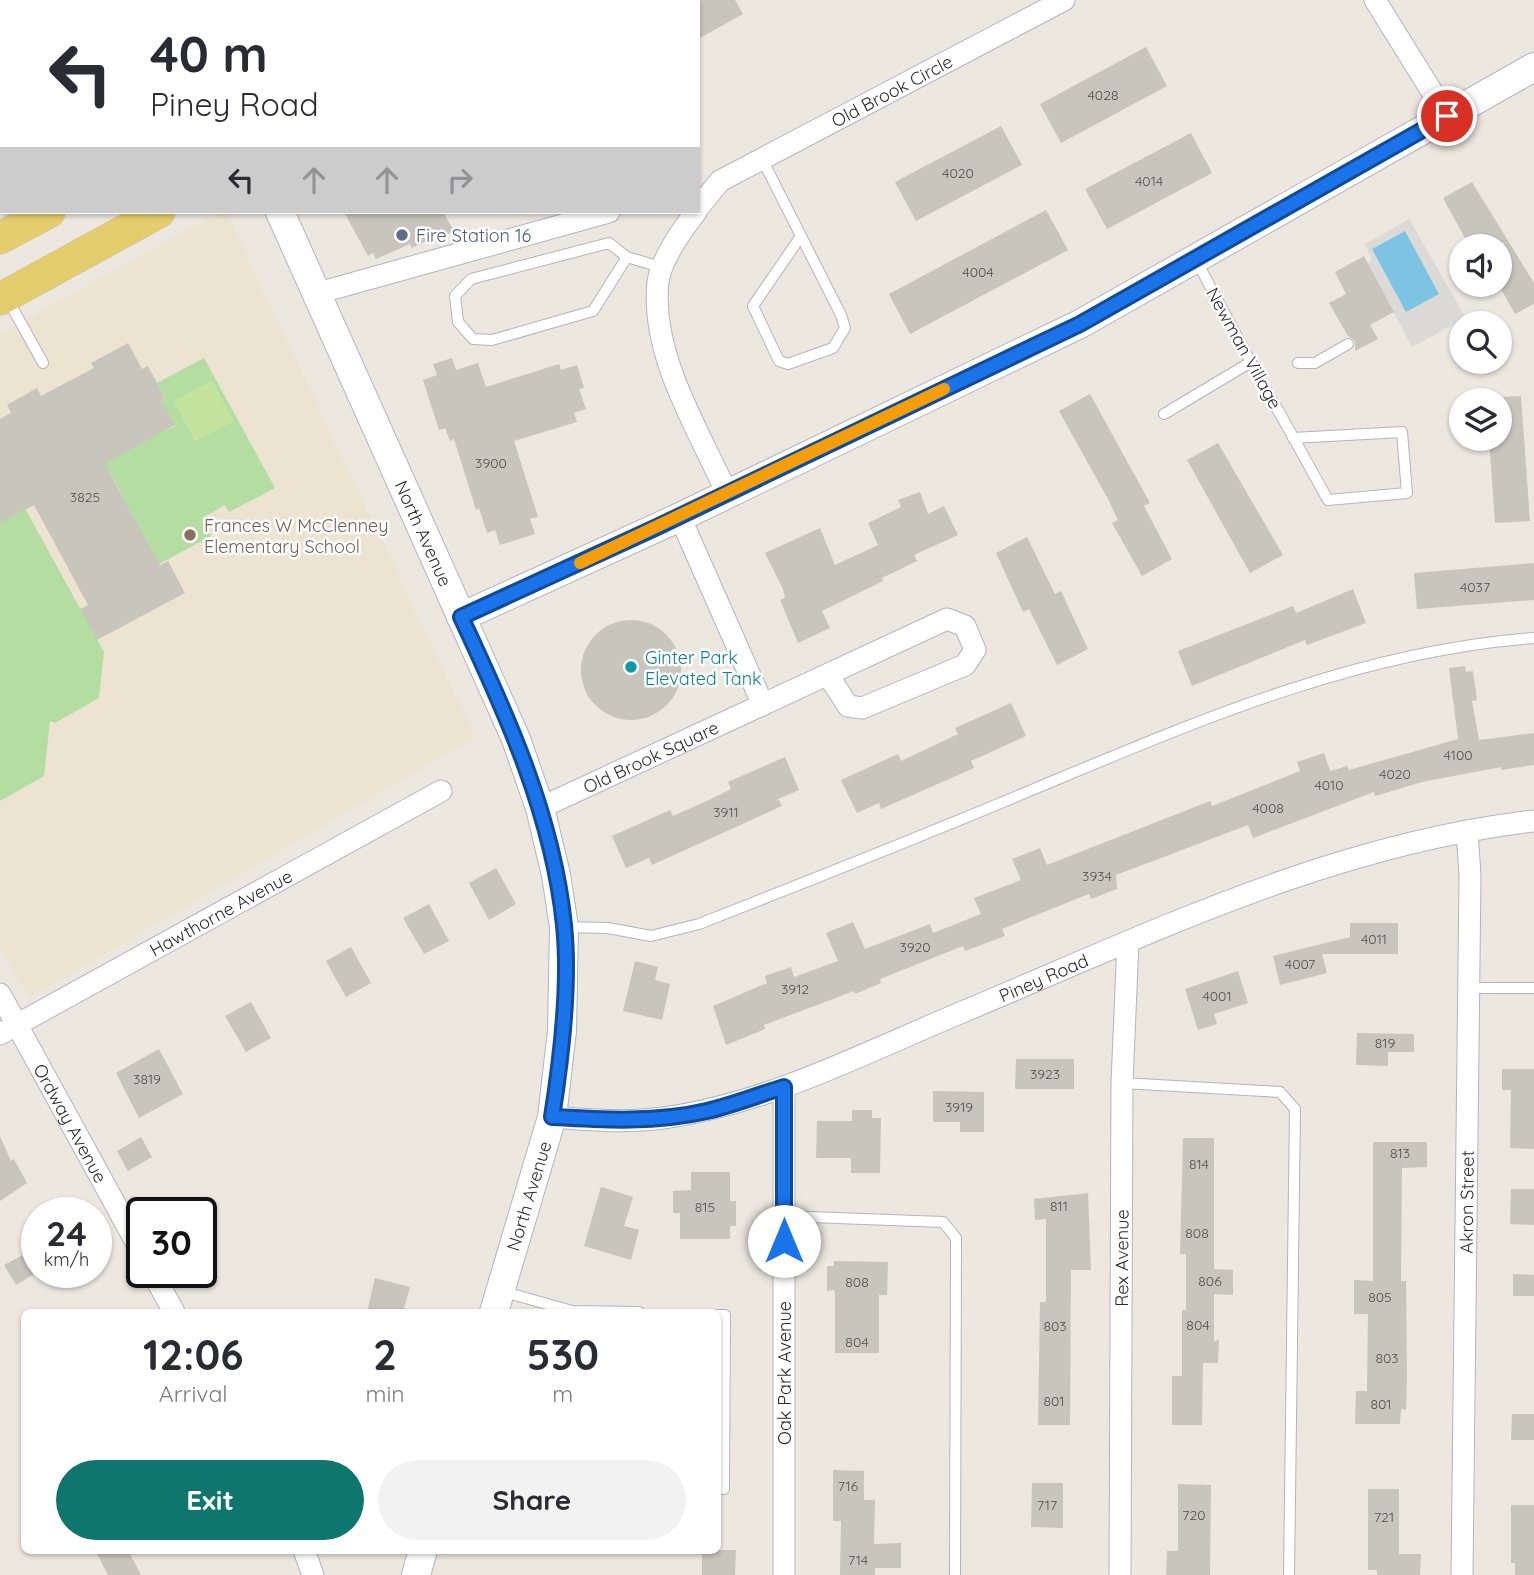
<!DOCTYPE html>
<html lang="en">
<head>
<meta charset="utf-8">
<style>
  :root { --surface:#fff; --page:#f2f2f3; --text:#2b2b33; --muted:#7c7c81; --accent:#0f766e }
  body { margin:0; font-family:Quicksand,sans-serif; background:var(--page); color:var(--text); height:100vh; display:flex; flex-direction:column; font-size:26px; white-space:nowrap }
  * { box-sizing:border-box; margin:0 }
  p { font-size:23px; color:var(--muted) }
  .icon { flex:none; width:38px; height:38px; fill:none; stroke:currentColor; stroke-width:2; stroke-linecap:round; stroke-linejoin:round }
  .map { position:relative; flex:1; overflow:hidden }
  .drawer { position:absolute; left:21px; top:1309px; width:700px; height:245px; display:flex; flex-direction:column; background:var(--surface); border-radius:10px; box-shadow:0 2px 5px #0004 }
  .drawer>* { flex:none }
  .guide { position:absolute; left:0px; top:0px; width:700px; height:214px; box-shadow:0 2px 5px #0004; background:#fff; color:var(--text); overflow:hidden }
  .controls { position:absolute; left:1449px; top:234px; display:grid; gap:14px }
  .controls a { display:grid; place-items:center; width:63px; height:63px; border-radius:50%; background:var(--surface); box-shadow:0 2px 5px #0004; font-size:35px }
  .speed { position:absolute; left:21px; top:1197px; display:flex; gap:14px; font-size:35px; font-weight:700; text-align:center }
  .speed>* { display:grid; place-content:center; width:91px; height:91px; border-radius:50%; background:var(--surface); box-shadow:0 2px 5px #0004; line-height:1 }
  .speed small { font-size:18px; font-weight:400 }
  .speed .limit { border:4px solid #111; border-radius:10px; background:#fff; color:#111 }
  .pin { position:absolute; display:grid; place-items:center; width:60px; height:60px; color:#fff; margin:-30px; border:4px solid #fff; border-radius:50%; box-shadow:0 2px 7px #0007 }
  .me { position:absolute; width:77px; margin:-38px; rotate:0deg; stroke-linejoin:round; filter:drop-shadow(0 0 5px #0008) }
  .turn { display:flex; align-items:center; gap:24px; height:147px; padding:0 35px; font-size:32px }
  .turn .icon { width:91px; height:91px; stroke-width:2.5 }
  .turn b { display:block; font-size:49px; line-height:60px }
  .lanes { display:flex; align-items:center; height:66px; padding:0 35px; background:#0003; justify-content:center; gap:35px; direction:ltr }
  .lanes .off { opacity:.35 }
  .eta { display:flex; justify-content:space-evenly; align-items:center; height:119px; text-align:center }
  .eta b { font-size:42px; font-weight:700; line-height:49px }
  .action { display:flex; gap:14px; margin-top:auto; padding:14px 35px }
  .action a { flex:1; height:80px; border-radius:42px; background:var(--accent); color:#fff; font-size:28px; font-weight:700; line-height:80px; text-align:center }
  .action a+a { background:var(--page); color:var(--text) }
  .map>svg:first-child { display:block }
  .education { fill:#ece4d0 }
  .green { fill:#b3dda1 }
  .pitch { fill:#c3e39e }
  .plaza { fill:#dcdad6 }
  .water { fill:#7dc4e4 }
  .building { fill:#c8c5bd }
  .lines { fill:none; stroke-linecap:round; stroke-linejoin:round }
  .lane-casing { stroke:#b3b5be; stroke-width:12 }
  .street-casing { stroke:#b3b5be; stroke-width:23 }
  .secondary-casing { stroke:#b3b5be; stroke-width:30 }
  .primary-casing { stroke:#c8c8c8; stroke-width:33 }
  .lane { stroke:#fff; stroke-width:10 }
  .street { stroke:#fff; stroke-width:21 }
  .secondary { stroke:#fff; stroke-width:28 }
  .primary { stroke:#e4cd6c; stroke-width:32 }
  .route-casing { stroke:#114b97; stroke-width:18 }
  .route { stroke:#1a73e8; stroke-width:12 }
  .slow { stroke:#f59e0b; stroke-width:12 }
  .service-dot { fill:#5c6f8a; stroke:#fff; stroke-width:2.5 }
  .education-dot { fill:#8d6e63; stroke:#fff; stroke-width:2.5 }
  .culture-dot { fill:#0f9aa8; stroke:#fff; stroke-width:2.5 }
  .labels { text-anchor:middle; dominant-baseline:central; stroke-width:5; stroke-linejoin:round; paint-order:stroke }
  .number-label { font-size:14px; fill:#535250 }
  .street-label { font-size:18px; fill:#2c2c2c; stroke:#fff }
  .service-label { font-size:18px; fill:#4e5e75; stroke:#fff; text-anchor:start }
  .education-label { font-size:18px; fill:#785e54; stroke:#fff; text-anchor:start }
  .culture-label { font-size:18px; fill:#0d838f; stroke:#fff; text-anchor:start }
</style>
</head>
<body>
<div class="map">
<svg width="1534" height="1575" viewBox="0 0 1534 1575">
  <rect width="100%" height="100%" fill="#ece7df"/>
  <polygon class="education" points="220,212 226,212 475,737 29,998 0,946 0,334"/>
  <g class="green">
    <polygon points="204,358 275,488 229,512 225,505 202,518 211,536 159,564 111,474 89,467 175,426 161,400 165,397 157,383"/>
    <polygon points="22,503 104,652 99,698 55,723 50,721 44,776 0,801 0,523"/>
  </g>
  <polygon class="pitch" points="212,380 234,421 195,442 174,401"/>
  <polygon class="plaza" points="1409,219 1466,318 1412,347 1368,263 1372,260 1365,244"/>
  <polygon class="water" points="1405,231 1439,294 1406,312 1372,249"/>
  <g class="building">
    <polygon points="698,0 735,0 743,14 698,39"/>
    <polygon points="1146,47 1167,86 1061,143 1040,104"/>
    <polygon points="1001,126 1022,165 916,221 895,182"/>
    <polygon points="1191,133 1212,173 1107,229 1085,189"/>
    <polygon points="1472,182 1534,283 1534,304 1515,314 1500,287 1500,247 1470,247 1443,198"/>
    <polygon points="1046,210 1068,250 910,334 889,294"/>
    <polygon points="344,212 443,212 454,231 432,243 430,239 412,248 410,244 376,259 373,253 368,256"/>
    <polygon points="1364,256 1394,312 1370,325 1378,339 1355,351 1355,341 1348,336 1329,303 1346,294 1335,272"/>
    <polygon points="128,343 142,369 148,366 165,398 161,400 175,425 105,464 160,565 168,561 185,593 97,640 80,609 88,605 34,505 0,523 0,419 11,413 7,405 37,388 41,396 94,368 91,363"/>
    <polygon points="452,358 456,370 478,363 486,387 559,364 561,370 577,365 584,388 579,389 586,409 574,413 577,422 514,441 538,517 530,519 535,534 500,545 495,530 487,533 479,508 476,510 454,439 450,441 445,428 439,430 423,380 437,375 433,364"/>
    <polygon points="1090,394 1150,503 1144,506 1172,559 1142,576 1112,523 1118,520 1108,499 1059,411"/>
    <polygon points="1521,396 1530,521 1495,523 1489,439 1500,439 1500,397"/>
    <polygon points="1218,443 1283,555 1250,573 1187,460"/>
    <polygon points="920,492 928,514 944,506 958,535 914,555 917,561 882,578 883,581 822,611 830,628 798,643 780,600 785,598 783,589 765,553 820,528 835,565 878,545 868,523 901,507 898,500"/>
    <polygon points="1027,537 1055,594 1061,591 1088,649 1057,665 1029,609 1023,612 996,553"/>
    <polygon points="1534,563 1534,600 1417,609 1414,573"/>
    <polygon points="1353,589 1366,623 1307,645 1305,640 1192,686 1178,651 1293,606 1296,613"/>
    <circle cx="631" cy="670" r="50"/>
    <polygon points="1465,666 1466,672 1473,671 1477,700 1472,701 1479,740 1534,733 1534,765 1501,770 1501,767 1422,782 1375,796 1374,792 1253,838 1248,825 1116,875 1117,889 1091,899 1089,894 1002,929 1005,936 965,951 963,946 880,979 881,983 855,994 854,991 764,1025 765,1029 726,1045 713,1006 767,983 765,976 791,967 794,977 838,961 826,933 853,922 865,949 930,924 933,933 981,914 974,898 1021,880 1012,859 1040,848 1047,865 1210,801 1212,806 1300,771 1297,762 1324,753 1330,771 1347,766 1349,770 1458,739 1449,668"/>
    <polygon points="1011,703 1026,736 971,761 974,768 881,809 879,803 857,813 841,780 898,754 901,761 958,734 955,728"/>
    <polygon points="785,757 799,790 778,799 782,806 652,865 649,858 626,868 612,836 670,810 673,816 709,800 731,789 728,782"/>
    <polygon points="496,868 516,904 489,920 469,883"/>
    <polygon points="429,904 449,941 424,954 403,918"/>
    <polygon points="1350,923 1398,923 1398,954 1322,954 1327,973 1280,985 1273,956 1350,937"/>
    <polygon points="351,947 371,983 346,997 326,961"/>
    <polygon points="635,961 658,967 655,980 670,984 662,1020 623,1011"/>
    <polygon points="1238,971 1248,1003 1214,1014 1217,1024 1198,1030 1185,989"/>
    <polygon points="251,1002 271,1038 246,1052 225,1016"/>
    <polygon points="1357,1033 1414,1034 1414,1052 1388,1052 1388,1066 1356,1065"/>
    <polygon points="159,1049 183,1094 139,1118 116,1073"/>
    <polygon points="1016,1059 1074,1059 1074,1089 1015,1089"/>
    <polygon points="1502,1069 1534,1069 1534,1149 1510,1148 1511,1090 1502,1090"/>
    <polygon points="933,1091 984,1092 984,1132 960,1132 960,1122 933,1122"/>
    <polygon points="852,1110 872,1110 872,1118 881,1118 880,1173 851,1173 851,1158 816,1158 817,1121 852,1121"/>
    <polygon points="0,1136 11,1161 14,1159 27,1183 0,1201"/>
    <polygon points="141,1137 152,1157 128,1171 117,1151"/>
    <polygon points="1183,1138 1214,1138 1214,1269 1233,1270 1233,1295 1214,1294 1214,1341 1219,1340 1218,1363 1203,1363 1202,1425 1172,1425 1172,1376 1182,1376 1182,1310 1186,1310 1186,1254 1180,1254"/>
    <polygon points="1373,1142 1427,1142 1427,1167 1402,1168 1401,1281 1406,1281 1407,1378 1406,1410 1401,1409 1400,1424 1355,1424 1356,1391 1367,1391 1368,1314 1354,1314 1354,1280 1373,1281"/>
    <polygon points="691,1172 730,1172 730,1201 736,1201 736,1226 730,1226 730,1239 680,1239 680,1213 673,1213 673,1191 691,1190"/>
    <polygon points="601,1187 633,1197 624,1226 639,1230 631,1260 584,1246"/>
    <polygon points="1511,1189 1534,1189 1534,1225 1510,1224"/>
    <polygon points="1088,1193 1091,1270 1071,1270 1070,1425 1038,1425 1040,1302 1046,1302 1046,1219 1035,1220 1034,1199"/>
    <polygon points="23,1255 34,1274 16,1285 4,1265"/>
    <polygon points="834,1261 888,1262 887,1295 879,1295 879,1353 835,1353 835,1295 834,1290 827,1291 827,1266 834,1266"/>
    <polygon points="1513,1274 1534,1275 1534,1296 1513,1296"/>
    <polygon points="375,1278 410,1287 403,1312 367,1312"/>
    <polygon points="1512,1414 1534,1414 1534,1440 1511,1440"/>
    <polygon points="833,1470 864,1471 864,1500 875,1500 874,1544 901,1543 901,1568 875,1568 875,1575 840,1575 841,1521 833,1521"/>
    <polygon points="1032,1483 1063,1483 1063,1528 1031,1527"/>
    <polygon points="1178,1484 1211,1485 1210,1575 1166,1575 1167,1551 1178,1551"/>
    <polygon points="1368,1489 1399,1489 1399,1554 1421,1554 1420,1575 1377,1575 1377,1570 1368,1570"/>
    <polygon points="1511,1505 1534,1505 1534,1575 1515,1575 1515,1563 1511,1563"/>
    <polygon points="95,1550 128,1550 141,1575 108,1575"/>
    <polygon points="702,1550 736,1550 735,1575 702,1575"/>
  </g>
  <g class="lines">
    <defs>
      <g id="lane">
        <polyline points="762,159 841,315 845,328 833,348 788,364 779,361 753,306 801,236"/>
        <polyline points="627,257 593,311 492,340 473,339 458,322 455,296 471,279 609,243 627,257 664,268"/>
        <path d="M 1196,260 L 1262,383 C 1285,421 1306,461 1328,500 L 1407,493 L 1402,432 L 1293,438"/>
        <polyline points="7,298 43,363"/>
        <polyline points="1298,363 1315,363 1348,344"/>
        <polyline points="1164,414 1251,362"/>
        <path d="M 565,927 L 608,928 L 651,936 L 699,924 C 811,880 923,836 1034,789 C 1195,722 1357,651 1534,638"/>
        <polyline points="1467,988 1534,988"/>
        <polyline points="1122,1083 1280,1092 1295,1109 1289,1575"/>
        <polyline points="784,1216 943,1222 956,1238 955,1575"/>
        <polyline points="501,1291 572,1311 639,1312"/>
        <polyline points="718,1315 725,1315 724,1489 718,1489"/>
      </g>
      <g id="street">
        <polyline points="174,0 175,2"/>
        <polyline points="1375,0 1447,116"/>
        <path id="s1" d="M 698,208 L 720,181 L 1064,0"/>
        <path d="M 696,212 C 682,230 661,259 658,282 C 650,355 699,430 727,494"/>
        <polyline points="318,293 609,212"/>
        <polyline points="680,517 763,705"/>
        <path id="s2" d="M 540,808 L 947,619 L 965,626 L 975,650 L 965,665 L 862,708 L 848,706 L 828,675"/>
        <path id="s3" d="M 0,994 L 142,1253"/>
        <path id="s4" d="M 0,1034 L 441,791"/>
        <path id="s5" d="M 552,1117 C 589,1120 626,1123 663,1118 C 767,1104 864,1053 960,1013 C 1147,935 1331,844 1534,821"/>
        <polyline points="152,1272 174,1312"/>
        <polyline points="304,1550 313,1575"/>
        <polyline points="784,1575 784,1087"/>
        <path id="s6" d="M 1120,1575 L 1122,1083 L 1128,942"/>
        <path id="s7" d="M 1462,1575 L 1470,875 L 1467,831"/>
      </g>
      <g id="secondary">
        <path id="s8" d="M 280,212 L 516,739 L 540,808 L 556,875 L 564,927 L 562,1031 L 552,1117 L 494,1312"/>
        <polyline points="461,617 680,517 1080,324 1534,67"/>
        <polyline points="416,1575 423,1550"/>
      </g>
      <g id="primary">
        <polyline points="434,2 437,0"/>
        <polyline points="539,2 543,0"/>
        <polyline points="0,238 49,212"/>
        <polyline points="0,299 159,212"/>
      </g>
    </defs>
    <use href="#lane" class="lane-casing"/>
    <use href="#street" class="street-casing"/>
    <use href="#secondary" class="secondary-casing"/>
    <use href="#primary" class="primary-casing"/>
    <use href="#lane" class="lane"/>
    <use href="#street" class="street"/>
    <use href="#secondary" class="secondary"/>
    <use href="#primary" class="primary"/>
  </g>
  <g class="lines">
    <defs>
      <path id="route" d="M 784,1241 L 784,1087 C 758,1095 733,1105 707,1111 C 655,1123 605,1120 552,1117 C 561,1060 570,982 564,925 C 553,816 507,715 461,617 L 657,527 L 1080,324 L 1447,116"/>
    </defs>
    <use href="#route" class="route-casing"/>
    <use href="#route" class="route"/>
    <polyline class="slow" points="580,563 944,389"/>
  </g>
  <circle class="service-dot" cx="402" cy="235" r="7"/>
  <circle class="education-dot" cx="190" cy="535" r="7"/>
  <circle class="culture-dot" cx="631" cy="667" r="7"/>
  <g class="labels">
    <g class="number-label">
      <text x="1103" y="95">4028</text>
      <text x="958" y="173">4020</text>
      <text x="1149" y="181">4014</text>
      <text x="978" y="272">4004</text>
      <text x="491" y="463">3900</text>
      <text x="85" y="497">3825</text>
      <text x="1475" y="587">4037</text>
      <text x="1458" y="755">4100</text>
      <text x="1395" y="774">4020</text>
      <text x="1329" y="785">4010</text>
      <text x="1268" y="808">4008</text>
      <text x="726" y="812">3911</text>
      <text x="1097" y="876">3934</text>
      <text x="1374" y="939">4011</text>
      <text x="915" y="947">3920</text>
      <text x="1300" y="964">4007</text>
      <text x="795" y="989">3912</text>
      <text x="1217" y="996">4001</text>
      <text x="1385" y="1043">819</text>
      <text x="1045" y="1074">3923</text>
      <text x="147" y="1079">3819</text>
      <text x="959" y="1107">3919</text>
      <text x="1400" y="1153">813</text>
      <text x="1199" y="1164">814</text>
      <text x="1059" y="1206">811</text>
      <text x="705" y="1207">815</text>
      <text x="1197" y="1233">808</text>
      <text x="1210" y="1281">806</text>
      <text x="857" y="1282">808</text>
      <text x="1380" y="1297">805</text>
      <text x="1198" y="1325">804</text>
      <text x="1055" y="1326">803</text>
      <text x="857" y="1342">804</text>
      <text x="1387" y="1358">803</text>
      <text x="1054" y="1401">801</text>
      <text x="1381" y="1404">801</text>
      <text x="848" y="1486">716</text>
      <text x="1047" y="1505">717</text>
      <text x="1194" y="1515">720</text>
      <text x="1384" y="1517">721</text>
      <text x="858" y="1560">714</text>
    </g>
    <g class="street-label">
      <text stroke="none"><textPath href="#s1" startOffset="229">Old Brook Circle</textPath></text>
      <text transform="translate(1244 348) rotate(61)">Newman Village</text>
      <text stroke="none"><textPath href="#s8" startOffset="352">North Avenue</textPath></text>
      <text stroke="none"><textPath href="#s2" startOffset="122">Old Brook Square</textPath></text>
      <text stroke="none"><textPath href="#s4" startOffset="252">Hawthorne Avenue</textPath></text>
      <text stroke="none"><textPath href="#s5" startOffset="518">Piney Road</textPath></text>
      <text stroke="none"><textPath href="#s3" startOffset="147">Ordway Avenue</textPath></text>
      <text transform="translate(529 1196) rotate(-73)">North Avenue</text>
      <text stroke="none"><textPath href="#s7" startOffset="373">Akron Street</textPath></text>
      <text stroke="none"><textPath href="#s6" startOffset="317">Rex Avenue</textPath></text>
      <text transform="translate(784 1373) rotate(-90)">Oak Park Avenue</text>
    </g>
    <g class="service-label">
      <text x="416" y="235">Fire Station 16</text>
    </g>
    <g class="education-label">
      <text x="204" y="525">Frances W McClenney<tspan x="204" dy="21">Elementary School</tspan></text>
    </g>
    <g class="culture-label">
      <text x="645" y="657">Ginter Park<tspan x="645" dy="21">Elevated Tank</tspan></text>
    </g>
  </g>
</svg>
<div class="controls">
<a><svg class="icon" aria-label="sound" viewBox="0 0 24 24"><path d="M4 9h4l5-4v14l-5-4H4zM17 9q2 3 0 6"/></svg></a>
<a><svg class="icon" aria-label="search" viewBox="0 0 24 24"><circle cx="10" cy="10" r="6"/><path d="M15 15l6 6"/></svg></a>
<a><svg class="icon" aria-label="layers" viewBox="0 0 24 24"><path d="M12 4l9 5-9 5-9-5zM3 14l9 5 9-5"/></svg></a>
</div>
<div class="speed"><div>24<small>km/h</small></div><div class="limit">30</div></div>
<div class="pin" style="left:1447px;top:116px;background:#d93025"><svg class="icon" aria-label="arrive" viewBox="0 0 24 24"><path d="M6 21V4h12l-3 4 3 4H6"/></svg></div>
<svg class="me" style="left:784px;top:1241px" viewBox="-20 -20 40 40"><circle r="19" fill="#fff"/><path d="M0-13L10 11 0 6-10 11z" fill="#1a73e8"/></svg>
<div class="guide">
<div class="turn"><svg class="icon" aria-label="left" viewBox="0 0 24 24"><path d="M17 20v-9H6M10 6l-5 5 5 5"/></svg><div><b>40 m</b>Piney Road</div></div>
<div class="lanes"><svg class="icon" aria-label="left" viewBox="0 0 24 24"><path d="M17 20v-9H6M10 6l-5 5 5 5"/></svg><svg class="icon off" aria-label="ahead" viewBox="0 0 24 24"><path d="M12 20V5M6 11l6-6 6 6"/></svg><svg class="icon off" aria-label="ahead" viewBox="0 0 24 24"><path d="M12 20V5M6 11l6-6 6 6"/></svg><svg class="icon off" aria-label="right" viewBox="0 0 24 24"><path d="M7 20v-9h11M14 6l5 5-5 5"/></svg></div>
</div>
<section class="drawer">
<div class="eta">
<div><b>12:06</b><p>Arrival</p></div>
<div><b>2</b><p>min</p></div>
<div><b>530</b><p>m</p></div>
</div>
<div class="action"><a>Exit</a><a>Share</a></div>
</section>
</div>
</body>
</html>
